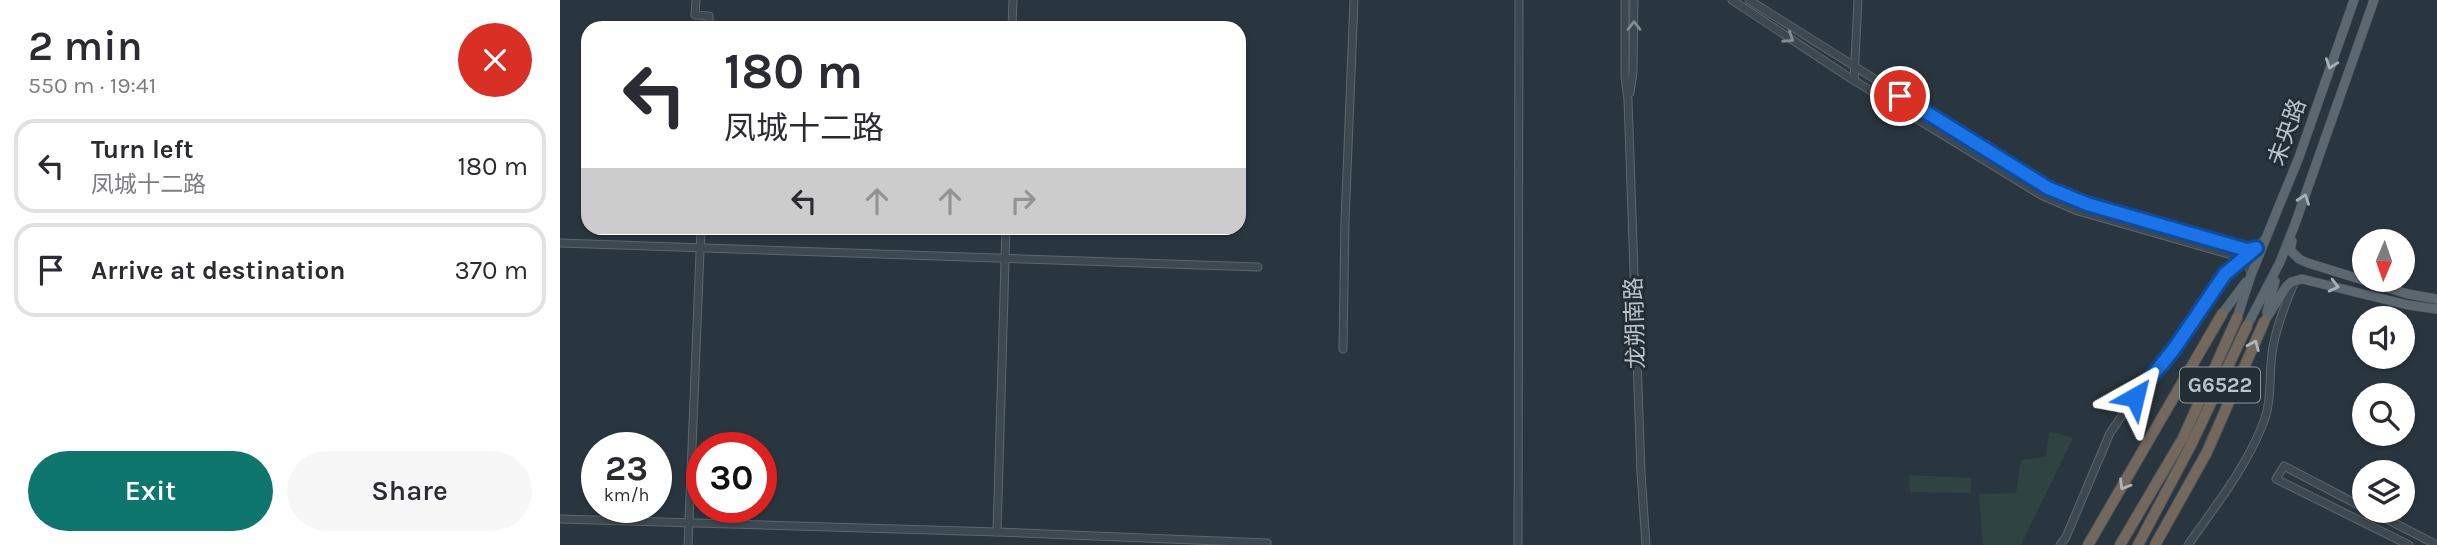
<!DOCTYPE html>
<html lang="en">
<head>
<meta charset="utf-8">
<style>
  :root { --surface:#fff; --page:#f7f7f7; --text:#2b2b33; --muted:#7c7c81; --line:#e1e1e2; --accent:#0f766e }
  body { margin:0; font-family:Karla,"Noto Sans SC",sans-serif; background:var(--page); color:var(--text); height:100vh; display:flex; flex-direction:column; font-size:26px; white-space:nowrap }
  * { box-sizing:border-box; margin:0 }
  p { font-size:23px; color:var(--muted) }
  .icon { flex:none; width:38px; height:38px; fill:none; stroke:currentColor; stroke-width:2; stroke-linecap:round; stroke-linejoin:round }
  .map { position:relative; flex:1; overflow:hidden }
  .details { display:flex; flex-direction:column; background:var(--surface); width:560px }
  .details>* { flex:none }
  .hud { position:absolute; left:21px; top:21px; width:665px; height:214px; border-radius:21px; box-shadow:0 2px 5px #0004; background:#fff; color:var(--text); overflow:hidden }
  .needle { width:46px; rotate:182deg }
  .tools { position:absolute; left:1792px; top:229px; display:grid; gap:14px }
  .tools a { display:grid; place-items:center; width:63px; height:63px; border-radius:50%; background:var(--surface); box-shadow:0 2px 5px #0004; font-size:35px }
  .speed { position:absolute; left:21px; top:432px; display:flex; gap:14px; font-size:35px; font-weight:700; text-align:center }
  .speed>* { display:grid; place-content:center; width:91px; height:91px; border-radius:50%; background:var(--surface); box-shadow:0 2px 5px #0004; line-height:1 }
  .speed small { font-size:18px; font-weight:400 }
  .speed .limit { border:10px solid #d22; background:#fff; color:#111 }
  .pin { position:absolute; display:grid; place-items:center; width:60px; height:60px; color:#fff; margin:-30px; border:4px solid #fff; border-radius:50%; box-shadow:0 2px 7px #0007 }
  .me { position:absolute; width:77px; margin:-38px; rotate:37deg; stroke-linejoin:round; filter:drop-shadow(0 0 5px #0008) }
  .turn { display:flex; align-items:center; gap:24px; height:147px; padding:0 28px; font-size:32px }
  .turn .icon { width:91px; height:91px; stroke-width:2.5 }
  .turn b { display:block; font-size:49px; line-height:60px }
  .lanes { display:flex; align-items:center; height:66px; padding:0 28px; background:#0003; justify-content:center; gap:35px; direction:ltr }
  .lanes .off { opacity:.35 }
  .round { display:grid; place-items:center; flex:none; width:74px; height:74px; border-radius:37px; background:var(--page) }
  .overview { display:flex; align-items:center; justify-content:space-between; height:119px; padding:0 28px }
  h1 { font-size:42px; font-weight:600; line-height:52px }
  .action { display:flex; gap:14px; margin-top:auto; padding:14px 28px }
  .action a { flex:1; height:80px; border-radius:42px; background:var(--accent); color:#fff; font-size:28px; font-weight:600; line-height:80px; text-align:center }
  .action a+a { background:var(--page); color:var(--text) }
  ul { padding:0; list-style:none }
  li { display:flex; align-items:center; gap:21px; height:94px; margin:0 14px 10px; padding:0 14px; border:4px solid var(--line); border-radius:21px }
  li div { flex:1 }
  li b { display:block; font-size:26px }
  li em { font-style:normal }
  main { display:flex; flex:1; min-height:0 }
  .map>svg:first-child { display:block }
  .green { fill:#2f4442 }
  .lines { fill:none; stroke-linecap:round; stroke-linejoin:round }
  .minor-casing { stroke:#5b666d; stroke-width:9 }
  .major-casing { stroke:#475159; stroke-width:10 }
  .highway-casing { stroke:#48535a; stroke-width:12 }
  .minor { stroke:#3e4850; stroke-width:7 }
  .major { stroke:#5c676f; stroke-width:9 }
  .highway { stroke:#74675c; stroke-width:10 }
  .oneway { stroke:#828c93 }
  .oneway2 { stroke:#a7b1b8 }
  .oneway3 { stroke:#b0b5ba }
  .route-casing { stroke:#114b97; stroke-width:18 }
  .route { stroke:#1a73e8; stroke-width:12 }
  .labels { text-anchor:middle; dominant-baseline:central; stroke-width:6; stroke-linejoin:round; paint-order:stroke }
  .shield { fill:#222d35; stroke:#8c969d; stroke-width:2 }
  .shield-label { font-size:21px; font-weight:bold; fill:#bac3ca }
  .street-label { font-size:23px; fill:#bac3ca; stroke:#222d35 }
</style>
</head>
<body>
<main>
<section class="details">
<div class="overview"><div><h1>2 min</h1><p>550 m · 19:41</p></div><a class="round" style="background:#d93025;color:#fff"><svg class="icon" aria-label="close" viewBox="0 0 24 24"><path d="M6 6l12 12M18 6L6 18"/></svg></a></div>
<ul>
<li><svg class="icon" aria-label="left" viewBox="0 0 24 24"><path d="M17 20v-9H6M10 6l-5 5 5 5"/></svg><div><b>Turn left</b><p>凤城十二路</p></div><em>180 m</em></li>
<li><svg class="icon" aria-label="arrive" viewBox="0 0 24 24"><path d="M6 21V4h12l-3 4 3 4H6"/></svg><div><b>Arrive at destination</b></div><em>370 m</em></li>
</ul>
<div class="action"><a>Exit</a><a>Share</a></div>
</section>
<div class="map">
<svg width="1877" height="545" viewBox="0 0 1877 545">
  <rect width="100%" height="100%" fill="#2a363f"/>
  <g class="green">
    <polygon points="1489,431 1513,438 1461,545 1423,545 1419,494 1456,493 1461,460 1486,457"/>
    <polygon points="1349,475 1411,478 1411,493 1350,492"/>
  </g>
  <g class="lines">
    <defs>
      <g id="minor">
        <polyline points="136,0 135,15 149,16 149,28"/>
        <polyline points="1065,0 1065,77 1068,100 1081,473 1086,545"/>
        <polyline points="1172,0 1290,78 1481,195 1518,211 1682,258 1689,266 1691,275"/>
        <polyline points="1189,0 1488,188 1527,204 1687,250 1696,248 1704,240"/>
        <polyline points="452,28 453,0"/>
        <polyline points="1294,80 1298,0"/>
        <polyline points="1070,93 1073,72 1074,0"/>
        <polyline points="0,243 698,267"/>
        <polyline points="783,349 785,221 794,0"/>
        <polyline points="1804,508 1724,466 1716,479 1849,545"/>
        <polyline points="1811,511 1877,545"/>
        <polyline points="0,519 437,532 707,543 707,545"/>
        <polyline points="437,532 446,228"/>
        <polyline points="128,545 141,228"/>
        <polyline points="958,545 959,0"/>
        <polyline points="1500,545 1506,537 1550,433 1588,378 1614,349 1665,274 1685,256"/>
        <path d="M 1628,545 C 1655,506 1687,467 1704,421 C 1713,397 1708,372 1713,347 C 1717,324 1726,302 1735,281"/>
      </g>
      <g id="major">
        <polyline points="1732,241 1730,250 1739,259 1748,263 1848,294 1877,299"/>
        <polyline points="1707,312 1715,281"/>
        <polyline points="1662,314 1686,282"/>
        <polyline points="1677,318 1691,275 1739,157 1794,0"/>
        <polyline points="1704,322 1726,287 1731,282 1742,279 1848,305 1877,309"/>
        <polyline points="1687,326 1720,262 1735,224 1814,0"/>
      </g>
      <g id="highway">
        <polyline points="1528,545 1662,314"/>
        <polyline points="1560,545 1623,438 1677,318"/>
        <polyline points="1578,545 1632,443 1687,326"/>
        <polyline points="1595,545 1647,452 1704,322"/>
      </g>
    </defs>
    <use href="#minor" class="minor-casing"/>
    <use href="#major" class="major-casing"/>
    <use href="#highway" class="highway-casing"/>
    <use href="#minor" class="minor"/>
    <use href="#major" class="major"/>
    <use href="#highway" class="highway"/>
  </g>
  <defs><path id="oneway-chevron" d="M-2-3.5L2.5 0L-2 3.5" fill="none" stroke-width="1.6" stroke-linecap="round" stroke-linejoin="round" transform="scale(1.75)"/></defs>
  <g class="oneway">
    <use href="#oneway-chevron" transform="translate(1074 26) rotate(-90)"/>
    <use href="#oneway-chevron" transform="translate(1229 38) rotate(33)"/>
  </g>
  <g class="oneway2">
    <use href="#oneway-chevron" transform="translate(1771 64) rotate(109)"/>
    <use href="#oneway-chevron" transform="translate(1744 199) rotate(-70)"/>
    <use href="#oneway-chevron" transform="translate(1774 286) rotate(14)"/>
  </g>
  <g class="oneway3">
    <use href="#oneway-chevron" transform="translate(1694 345) rotate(-67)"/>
    <use href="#oneway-chevron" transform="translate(1564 485) rotate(121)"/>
  </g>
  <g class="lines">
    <defs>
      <polyline id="route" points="1340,96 1488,188 1527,204 1687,250 1696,248 1665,274 1614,349 1575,397"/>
    </defs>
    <use href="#route" class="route-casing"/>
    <use href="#route" class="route"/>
  </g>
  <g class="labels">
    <rect class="shield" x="1620" y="367.5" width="80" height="35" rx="5"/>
    <g class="shield-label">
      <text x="1660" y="385">G6522</text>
    </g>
    <g class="street-label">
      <text transform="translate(1727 132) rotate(-70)">未央路</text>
      <text transform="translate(1075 323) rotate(-92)">龙朔南路</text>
    </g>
  </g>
</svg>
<div class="tools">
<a><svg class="needle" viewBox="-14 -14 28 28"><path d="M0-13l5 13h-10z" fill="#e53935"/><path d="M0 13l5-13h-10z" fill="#7c7c81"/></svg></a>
<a><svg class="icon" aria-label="sound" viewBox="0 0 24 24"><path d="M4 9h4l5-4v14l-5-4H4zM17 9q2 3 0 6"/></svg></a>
<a><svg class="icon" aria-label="search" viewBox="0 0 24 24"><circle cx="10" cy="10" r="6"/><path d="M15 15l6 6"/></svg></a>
<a><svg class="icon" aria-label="layers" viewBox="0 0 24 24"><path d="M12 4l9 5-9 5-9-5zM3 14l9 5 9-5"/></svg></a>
</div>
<div class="speed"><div>23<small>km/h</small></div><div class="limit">30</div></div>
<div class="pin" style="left:1340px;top:96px;background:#d93025"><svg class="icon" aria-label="arrive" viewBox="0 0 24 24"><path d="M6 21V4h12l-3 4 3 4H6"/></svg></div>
<svg class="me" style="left:1575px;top:397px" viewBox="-20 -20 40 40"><path d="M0-17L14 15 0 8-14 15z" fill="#1a73e8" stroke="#fff" stroke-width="4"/></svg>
<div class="hud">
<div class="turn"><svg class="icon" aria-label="left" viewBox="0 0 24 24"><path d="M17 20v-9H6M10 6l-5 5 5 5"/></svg><div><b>180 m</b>凤城十二路</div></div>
<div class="lanes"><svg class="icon" aria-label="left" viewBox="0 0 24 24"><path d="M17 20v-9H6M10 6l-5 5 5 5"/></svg><svg class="icon off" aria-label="ahead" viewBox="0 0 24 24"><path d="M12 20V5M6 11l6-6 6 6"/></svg><svg class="icon off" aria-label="ahead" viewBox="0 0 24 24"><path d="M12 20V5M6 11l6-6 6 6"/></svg><svg class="icon off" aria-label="right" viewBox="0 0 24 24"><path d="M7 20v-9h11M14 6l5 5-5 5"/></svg></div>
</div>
</div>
</main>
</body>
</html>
